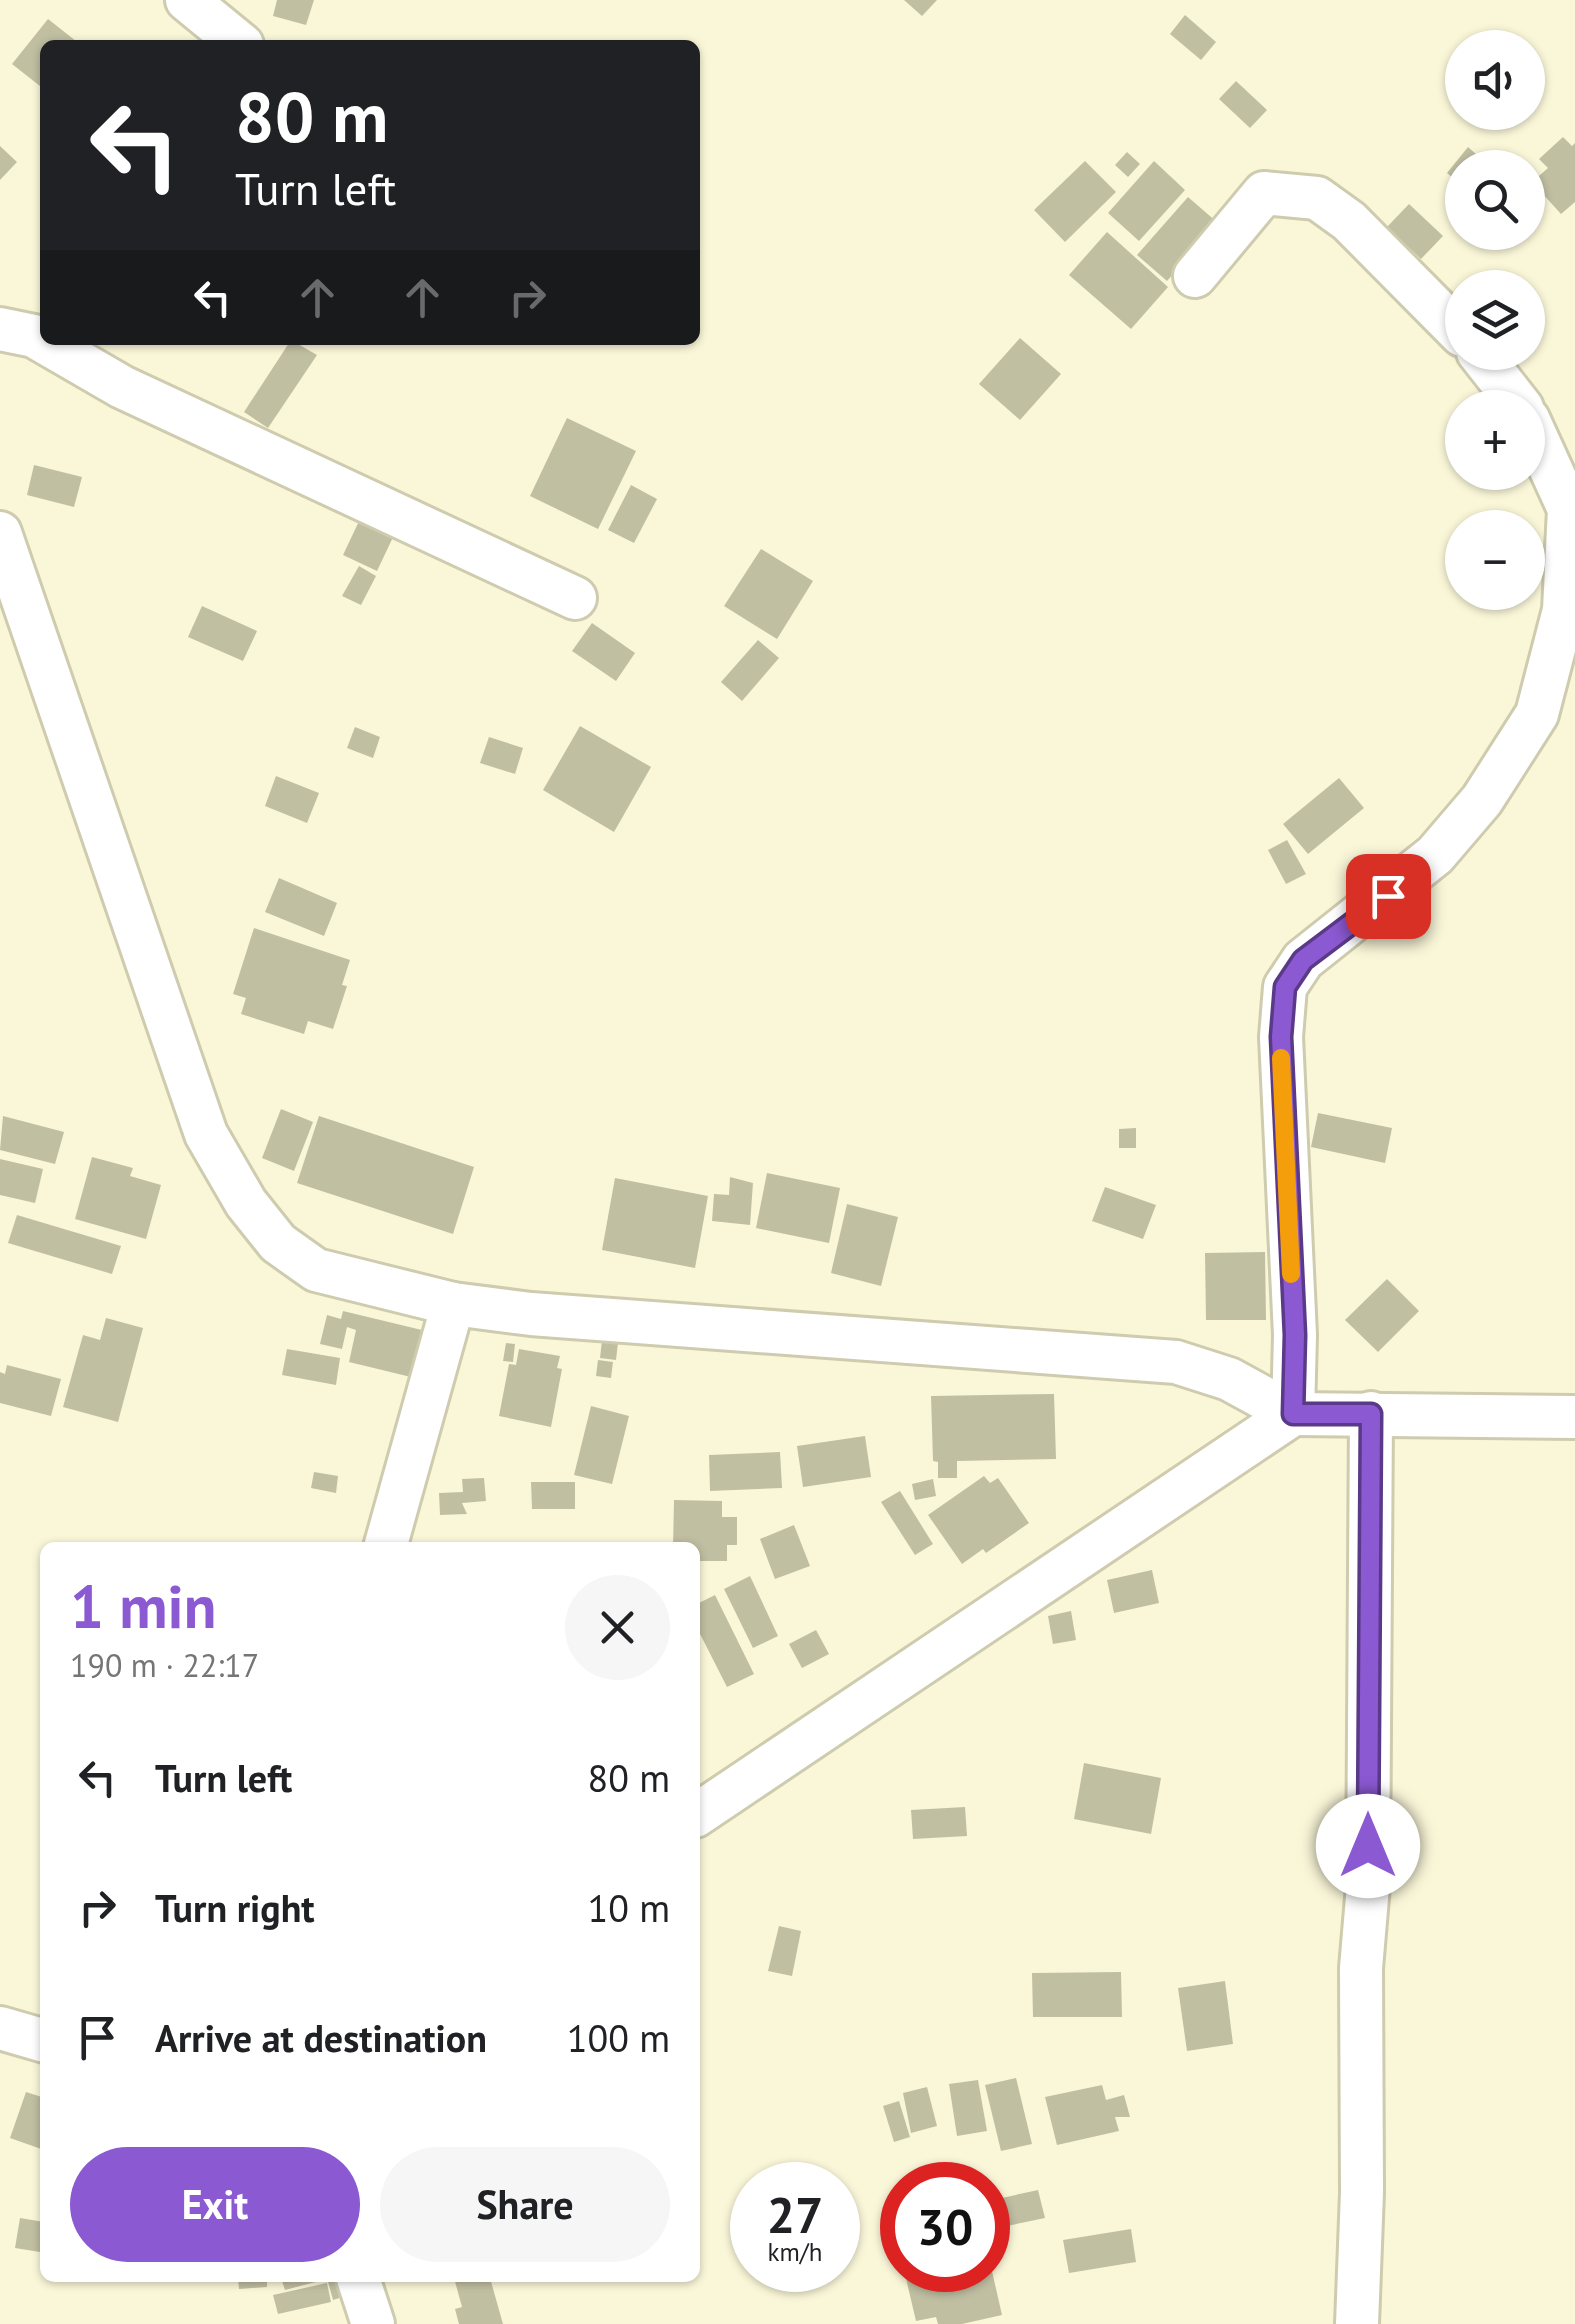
<!DOCTYPE html>
<html lang="en">
<head>
<meta charset="utf-8">
<style>
  :root { --surface:#fff; --page:#f6f6f6; --text:#202124; --muted:#757577; --accent:#8b59d1 }
  body { margin:0; font-family:"PT Sans",sans-serif; background:var(--page); color:var(--text); height:100vh; display:flex; flex-direction:column; font-size:38px; white-space:nowrap }
  * { box-sizing:border-box; margin:0 }
  p { font-size:32px; color:var(--muted) }
  .icon { flex:none; width:55px; height:55px; fill:none; stroke:currentColor; stroke-width:2; stroke-linecap:round; stroke-linejoin:round }
  .map { position:relative; flex:1; overflow:hidden }
  .panel { position:absolute; left:40px; top:1542px; width:660px; height:740px; display:flex; flex-direction:column; background:var(--surface); border-radius:15px; box-shadow:0 2px 8px #0004 }
  .panel>* { flex:none }
  .guide { position:absolute; left:40px; top:40px; width:660px; height:305px; border-radius:15px; box-shadow:0 2px 8px #0004; background:#202124; color:#fff; overflow:hidden }
  .controls { position:absolute; left:1445px; top:30px; display:grid; gap:20px }
  .controls a { display:grid; place-items:center; width:100px; height:100px; border-radius:50%; background:var(--surface); box-shadow:0 2px 8px #0004; font-size:50px }
  .speed { position:absolute; left:730px; top:2162px; display:flex; gap:20px; font-size:50px; font-weight:700; text-align:center }
  .speed>* { display:grid; place-content:center; width:130px; height:130px; border-radius:50%; background:var(--surface); box-shadow:0 2px 8px #0004; line-height:1 }
  .speed small { font-size:25px; font-weight:400 }
  .speed .limit { border:15px solid #d22; background:#fff; color:#111 }
  .pin { position:absolute; display:grid; place-items:center; width:85px; height:85px; color:#fff; margin:-42px; border-radius:20px; box-shadow:0 5px 15px #0006 }
  .me { position:absolute; width:110px; margin:-55px; rotate:0deg; stroke-linejoin:round; filter:drop-shadow(0 0 8px #0008) }
  .turn { display:flex; align-items:center; gap:35px; height:210px; padding:0 30px; font-size:45px }
  .turn .icon { width:130px; height:130px; stroke-width:2.5 }
  .turn b { display:block; font-size:70px; line-height:85px }
  .lanes { display:flex; align-items:center; height:95px; padding:0 30px; background:#0003; justify-content:center; gap:50px; direction:ltr }
  .lanes .off { opacity:.35 }
  .round { display:grid; place-items:center; flex:none; width:105px; height:105px; border-radius:52px; background:var(--page) }
  .overview { display:flex; align-items:center; justify-content:space-between; height:170px; padding:0 30px }
  h1 { font-size:60px; font-weight:700; line-height:75px; color:var(--accent) }
  .button { display:flex; gap:20px; margin-top:auto; padding:20px 30px }
  .button a { flex:1; height:115px; border-radius:60px; background:var(--accent); color:#fff; font-size:40px; font-weight:700; line-height:115px; text-align:center }
  .button a+a { background:var(--page); color:var(--text) }
  ul { padding:0; list-style:none }
  li { display:flex; align-items:center; gap:30px; height:130px; padding:0 30px }
  li div { flex:1 }
  li b { display:block; font-size:38px }
  li em { font-style:normal }
  .map>svg:first-child { display:block }
  .building { fill:#c1bfa2 }
  .lines { fill:none; stroke-linecap:round; stroke-linejoin:round }
  .minor-casing { stroke:#cecbae; stroke-width:48 }
  .minor { stroke:#fff; stroke-width:42 }
  .route-casing { stroke:#5a3a88; stroke-width:25 }
  .route { stroke:#8b59d1; stroke-width:18 }
  .slow { stroke:#f59e0b; stroke-width:18 }
</style>
</head>
<body>
<div class="map">
<svg width="1575" height="2324" viewBox="0 0 1575 2324">
  <rect width="100%" height="100%" fill="#faf7d9"/>
  <g class="building">
    <polygon points="277,0 314,0 306,25 273,16"/>
    <polygon points="904,0 937,0 922,16"/>
    <polygon points="1185,15 1216,42 1201,60 1170,34"/>
    <polygon points="48,19 81,45 45,45 45,90 12,64"/>
    <polygon points="1236,81 1267,110 1250,128 1219,99"/>
    <polygon points="1563,137 1572,146 1575,143 1575,202 1561,214 1532,182 1548,168 1539,159"/>
    <polygon points="0,146 17,162 0,180"/>
    <polygon points="1468,147 1492,168 1462,168 1462,186 1447,173"/>
    <polygon points="1127,152 1140,164 1128,177 1115,165"/>
    <polygon points="1085,161 1116,192 1065,242 1034,210"/>
    <polygon points="1154,161 1185,190 1139,241 1108,213"/>
    <polygon points="1188,197 1218,223 1167,281 1137,255"/>
    <polygon points="1409,204 1443,236 1421,259 1387,227"/>
    <polygon points="1107,232 1168,287 1131,329 1069,275"/>
    <polygon points="1020,338 1061,374 1020,420 979,384"/>
    <polygon points="291,340 317,355 268,428 244,412"/>
    <polygon points="567,418 636,451 598,529 530,496"/>
    <polygon points="34,465 82,477 74,507 27,495"/>
    <polygon points="631,485 657,499 634,543 608,530"/>
    <polygon points="361,517 395,533 377,571 343,555"/>
    <polygon points="761,549 813,581 777,639 724,606"/>
    <polygon points="359,566 376,576 361,605 342,596"/>
    <polygon points="202,606 257,631 243,661 188,637"/>
    <polygon points="592,623 635,653 616,681 572,651"/>
    <polygon points="758,640 779,658 742,701 721,682"/>
    <polygon points="580,726 651,767 614,832 543,790"/>
    <polygon points="355,727 380,737 373,758 347,748"/>
    <polygon points="489,737 523,748 515,774 480,763"/>
    <polygon points="276,776 319,793 307,823 265,806"/>
    <polygon points="1339,778 1364,808 1308,854 1283,824"/>
    <polygon points="1287,840 1306,874 1286,884 1268,850"/>
    <polygon points="279,878 337,903 324,936 265,912"/>
    <polygon points="254,928 350,960 342,985 347,986 333,1029 308,1021 304,1034 241,1014 246,998 233,994"/>
    <polygon points="281,1109 313,1122 294,1171 262,1158"/>
    <polygon points="1318,1113 1392,1128 1385,1163 1311,1147"/>
    <polygon points="3,1116 64,1132 55,1164 0,1150"/>
    <polygon points="319,1116 474,1167 453,1234 297,1183"/>
    <polygon points="1136,1128 1136,1148 1119,1148 1119,1129"/>
    <polygon points="92,1157 133,1168 130,1176 161,1185 146,1239 75,1219"/>
    <polygon points="0,1159 43,1169 35,1203 0,1195"/>
    <polygon points="767,1173 840,1188 829,1243 756,1228"/>
    <polygon points="730,1177 753,1183 750,1225 712,1221 714,1194 729,1195"/>
    <polygon points="615,1178 708,1196 695,1268 602,1250"/>
    <polygon points="1105,1187 1156,1205 1143,1239 1092,1221"/>
    <polygon points="847,1204 898,1217 881,1286 831,1273"/>
    <polygon points="17,1215 121,1246 112,1274 8,1243"/>
    <polygon points="1265,1252 1266,1320 1206,1320 1205,1253"/>
    <polygon points="1387,1279 1419,1311 1378,1352 1345,1320"/>
    <polygon points="343,1311 426,1331 415,1378 349,1362 356,1330 347,1327 342,1349 320,1344 327,1315 341,1319"/>
    <polygon points="106,1318 143,1328 118,1422 63,1407 83,1335 100,1340"/>
    <polygon points="602,1340 618,1343 616,1360 600,1358"/>
    <polygon points="506,1343 515,1344 513,1362 503,1361"/>
    <polygon points="287,1349 340,1358 336,1385 282,1375"/>
    <polygon points="519,1349 560,1356 557,1368 562,1369 551,1427 499,1416 509,1364 516,1365"/>
    <polygon points="598,1360 613,1362 611,1378 596,1376"/>
    <polygon points="7,1365 61,1379 51,1416 0,1403 0,1372 5,1374"/>
    <polygon points="1054,1394 1056,1459 957,1461 957,1478 938,1478 938,1462 933,1461 931,1396"/>
    <polygon points="591,1406 629,1416 612,1484 574,1475"/>
    <polygon points="865,1436 871,1477 803,1487 797,1446"/>
    <polygon points="780,1452 782,1488 710,1491 709,1455"/>
    <polygon points="314,1472 338,1476 336,1493 311,1488"/>
    <polygon points="984,1476 990,1483 998,1478 1029,1523 986,1553 983,1549 962,1564 928,1515"/>
    <polygon points="484,1478 486,1501 462,1503 467,1514 440,1515 439,1493 463,1492 462,1479"/>
    <polygon points="933,1479 936,1496 915,1500 912,1484"/>
    <polygon points="531,1482 575,1482 575,1509 532,1509"/>
    <polygon points="900,1491 933,1544 915,1555 881,1502"/>
    <polygon points="674,1500 722,1501 722,1517 737,1517 737,1545 727,1545 727,1561 695,1561 695,1548 673,1548"/>
    <polygon points="794,1525 810,1566 775,1579 760,1539"/>
    <polygon points="1152,1570 1159,1603 1114,1613 1107,1580"/>
    <polygon points="750,1576 778,1636 753,1648 724,1589"/>
    <polygon points="715,1595 754,1674 727,1687 695,1624 695,1605"/>
    <polygon points="1071,1611 1076,1640 1053,1644 1048,1616"/>
    <polygon points="816,1630 829,1654 802,1668 789,1644"/>
    <polygon points="1084,1763 1161,1778 1151,1834 1074,1819"/>
    <polygon points="965,1807 967,1836 913,1839 911,1810"/>
    <polygon points="779,1926 801,1931 792,1976 768,1971"/>
    <polygon points="1121,1972 1122,2017 1033,2017 1032,1973"/>
    <polygon points="1225,1981 1233,2044 1187,2051 1178,1988"/>
    <polygon points="1016,2078 1032,2144 1001,2151 985,2085"/>
    <polygon points="978,2080 987,2131 957,2136 949,2084"/>
    <polygon points="1102,2085 1106,2100 1124,2095 1130,2117 1115,2117 1119,2131 1057,2145 1045,2097"/>
    <polygon points="927,2087 937,2126 911,2133 903,2093"/>
    <polygon points="26,2092 45,2098 44,2150 10,2138"/>
    <polygon points="899,2101 910,2137 894,2142 883,2106"/>
    <polygon points="1038,2190 1045,2218 988,2230 988,2201"/>
    <polygon points="20,2218 44,2222 40,2252 15,2248"/>
    <polygon points="1131,2229 1136,2262 1069,2273 1063,2240"/>
    <polygon points="989,2258 1002,2315 962,2324 938,2324 936,2317 916,2321 904,2270 988,2270"/>
    <polygon points="238,2278 267,2278 267,2287 239,2289"/>
    <polygon points="281,2278 327,2278 327,2279 285,2290"/>
    <polygon points="336,2278 354,2278 358,2292 333,2300 328,2282"/>
    <polygon points="454,2278 490,2278 503,2324 459,2324 455,2309 462,2307"/>
    <polygon points="327,2283 331,2302 278,2314 273,2295"/>
  </g>
  <g class="lines">
    <defs>
      <g id="minor">
        <polyline points="187,0 242,45"/>
        <polyline points="1195,276 1264,193 1317,198 1349,221 1462,335"/>
        <polyline points="0,329 34,336 122,387 575,598"/>
        <polyline points="1478,352 1522,408"/>
        <polyline points="0,533 206,1134 246,1203 278,1243 316,1270 453,1304 531,1314 1176,1362 1229,1379 1293,1414 1575,1417"/>
        <polyline points="385,1548 453,1304"/>
        <polyline points="695,1816 1293,1414 1295,1335 1281,1037 1285,987 1303,960 1435,855 1482,800 1537,714 1564,610 1569,509 1528,419"/>
        <polyline points="0,2028 45,2041"/>
        <polyline points="358,2278 373,2324"/>
        <polyline points="1357,2324 1362,2192 1361,1968 1368,1886 1371,1413"/>
      </g>
    </defs>
    <use href="#minor" class="minor-casing"/>
    <use href="#minor" class="minor"/>
  </g>
  <g class="lines">
    <defs>
      <polyline id="route" points="1368,1846 1371,1414 1293,1414 1295,1335 1281,1037 1285,987 1303,960 1388,896"/>
    </defs>
    <use href="#route" class="route-casing"/>
    <use href="#route" class="route"/>
    <polyline class="slow" points="1281,1058 1291,1274"/>
  </g>
</svg>
<div class="controls">
<a><svg class="icon" aria-label="sound" viewBox="0 0 24 24"><path d="M4 9h4l5-4v14l-5-4H4zM17 9q2 3 0 6"/></svg></a>
<a><svg class="icon" aria-label="search" viewBox="0 0 24 24"><circle cx="10" cy="10" r="6"/><path d="M15 15l6 6"/></svg></a>
<a><svg class="icon" aria-label="layers" viewBox="0 0 24 24"><path d="M12 4l9 5-9 5-9-5zM3 14l9 5 9-5"/></svg></a>
<a>+</a>
<a>−</a>
</div>
<div class="speed"><div>27<small>km/h</small></div><div class="limit">30</div></div>
<div class="pin" style="left:1388px;top:896px;background:#d93025"><svg class="icon" aria-label="arrive" viewBox="0 0 24 24"><path d="M6 21V4h12l-3 4 3 4H6"/></svg></div>
<svg class="me" style="left:1368px;top:1846px" viewBox="-20 -20 40 40"><circle r="19" fill="#fff"/><path d="M0-13L10 11 0 6-10 11z" fill="#8b59d1"/></svg>
<div class="guide">
<div class="turn"><svg class="icon" aria-label="left" viewBox="0 0 24 24"><path d="M17 20v-9H6M10 6l-5 5 5 5"/></svg><div><b>80 m</b>Turn left</div></div>
<div class="lanes"><svg class="icon" aria-label="left" viewBox="0 0 24 24"><path d="M17 20v-9H6M10 6l-5 5 5 5"/></svg><svg class="icon off" aria-label="ahead" viewBox="0 0 24 24"><path d="M12 20V5M6 11l6-6 6 6"/></svg><svg class="icon off" aria-label="ahead" viewBox="0 0 24 24"><path d="M12 20V5M6 11l6-6 6 6"/></svg><svg class="icon off" aria-label="right" viewBox="0 0 24 24"><path d="M7 20v-9h11M14 6l5 5-5 5"/></svg></div>
</div>
<section class="panel">
<div class="overview"><div><h1>1 min</h1><p>190 m · 22:17</p></div><a class="round"><svg class="icon" aria-label="close" viewBox="0 0 24 24"><path d="M6 6l12 12M18 6L6 18"/></svg></a></div>
<ul>
<li><svg class="icon" aria-label="left" viewBox="0 0 24 24"><path d="M17 20v-9H6M10 6l-5 5 5 5"/></svg><div><b>Turn left</b></div><em>80 m</em></li>
<li><svg class="icon" aria-label="right" viewBox="0 0 24 24"><path d="M7 20v-9h11M14 6l5 5-5 5"/></svg><div><b>Turn right</b></div><em>10 m</em></li>
<li><svg class="icon" aria-label="arrive" viewBox="0 0 24 24"><path d="M6 21V4h12l-3 4 3 4H6"/></svg><div><b>Arrive at destination</b></div><em>100 m</em></li>
</ul>
<div class="button"><a>Exit</a><a>Share</a></div>
</section>
</div>
</body>
</html>
